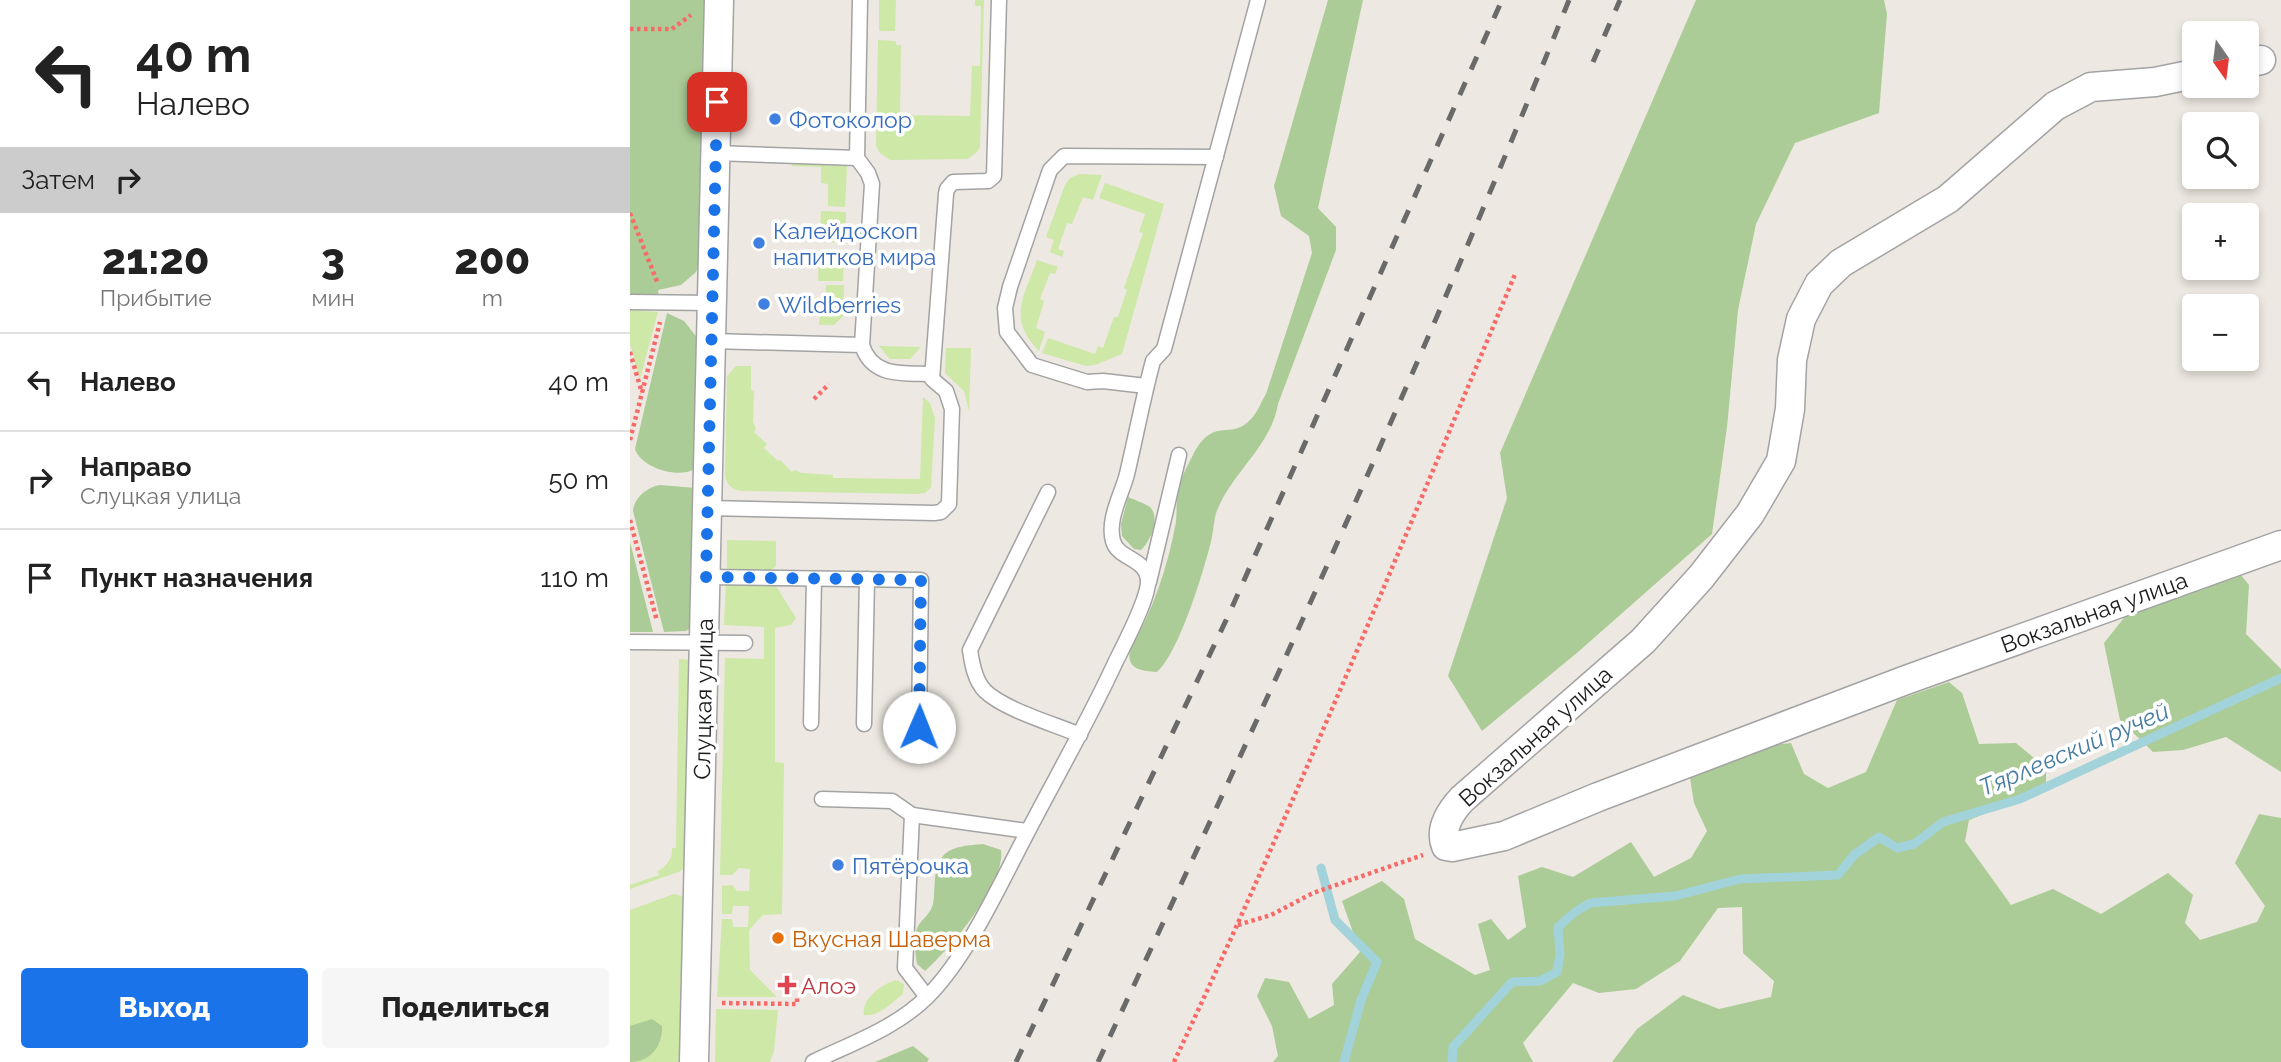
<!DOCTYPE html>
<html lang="ru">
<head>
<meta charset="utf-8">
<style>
  :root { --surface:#fff; --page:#f6f6f6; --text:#222; --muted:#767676; --line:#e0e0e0; --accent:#1a73e8 }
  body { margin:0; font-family:Raleway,sans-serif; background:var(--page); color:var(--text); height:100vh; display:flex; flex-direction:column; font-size:26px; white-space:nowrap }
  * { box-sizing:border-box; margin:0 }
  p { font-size:23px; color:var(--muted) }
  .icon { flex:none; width:38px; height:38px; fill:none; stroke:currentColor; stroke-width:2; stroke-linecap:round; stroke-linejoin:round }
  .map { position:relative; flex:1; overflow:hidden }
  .details { display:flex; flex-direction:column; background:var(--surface); width:630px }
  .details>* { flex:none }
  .banner { background:#fff; color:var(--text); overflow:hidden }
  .needle { width:46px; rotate:166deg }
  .tools { position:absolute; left:1552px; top:21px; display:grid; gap:14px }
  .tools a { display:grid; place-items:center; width:77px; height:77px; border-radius:7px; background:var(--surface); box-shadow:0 4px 10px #0003; font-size:35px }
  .pin { position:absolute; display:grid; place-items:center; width:60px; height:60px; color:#fff; margin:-30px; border-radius:14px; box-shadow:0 4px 10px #0006 }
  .me { position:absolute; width:77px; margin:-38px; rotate:1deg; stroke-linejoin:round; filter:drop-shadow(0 0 5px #0008) }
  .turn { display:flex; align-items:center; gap:24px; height:147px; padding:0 21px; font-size:32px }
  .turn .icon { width:91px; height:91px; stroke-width:2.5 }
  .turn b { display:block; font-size:49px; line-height:60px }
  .then { display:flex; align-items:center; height:66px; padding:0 21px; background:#0003; gap:14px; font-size:26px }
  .eta { display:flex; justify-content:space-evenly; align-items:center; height:119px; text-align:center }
  .eta b { font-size:42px; font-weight:800; line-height:49px }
  .button { display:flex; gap:14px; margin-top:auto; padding:14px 21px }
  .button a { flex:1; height:80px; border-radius:7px; background:var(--accent); color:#fff; font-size:28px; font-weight:800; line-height:80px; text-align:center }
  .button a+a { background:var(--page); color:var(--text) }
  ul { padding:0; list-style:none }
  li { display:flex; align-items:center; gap:21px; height:98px; padding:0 21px; border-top:2px solid var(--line) }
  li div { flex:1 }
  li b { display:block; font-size:26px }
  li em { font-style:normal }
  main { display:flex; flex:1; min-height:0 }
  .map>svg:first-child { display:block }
  .grass { fill:#cde8a7 }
  .forest { fill:#abcc96 }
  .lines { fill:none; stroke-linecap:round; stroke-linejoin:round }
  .stream { stroke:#a2d3db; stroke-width:9 }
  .lane-casing { stroke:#a3a3a3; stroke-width:17 }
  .street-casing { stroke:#a3a3a3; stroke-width:31 }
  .path { stroke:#f86a68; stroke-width:4.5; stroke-dasharray:3.5 3.5; stroke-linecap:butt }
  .lane { stroke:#fff; stroke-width:14 }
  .street { stroke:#fff; stroke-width:28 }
  .rail { stroke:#6a6a6a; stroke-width:5; stroke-dasharray:14 14; stroke-linecap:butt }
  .route { stroke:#1a73e8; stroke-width:12; stroke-dasharray:0 21.6 }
  .shop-dot { fill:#3f7fe0; stroke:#fff; stroke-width:2.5 }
  .food-dot { fill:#e8710a; stroke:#fff; stroke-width:2.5 }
  .health-dot { fill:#e0444e; stroke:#fff; stroke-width:2.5 }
  .labels { text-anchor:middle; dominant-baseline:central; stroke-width:7; stroke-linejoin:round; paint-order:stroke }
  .shop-label { font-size:23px; fill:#366cbe; stroke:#fff; text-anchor:start }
  .street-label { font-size:23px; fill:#1c1c1c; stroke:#fff }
  .food-label { font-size:23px; fill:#c56008; stroke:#fff; text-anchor:start }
  .health-label { font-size:23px; fill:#be3a42; stroke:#fff; text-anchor:start }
  .water-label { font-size:24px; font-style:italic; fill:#477ca1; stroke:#fff }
</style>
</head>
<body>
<main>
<section class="details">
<div class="banner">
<div class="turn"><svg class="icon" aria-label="left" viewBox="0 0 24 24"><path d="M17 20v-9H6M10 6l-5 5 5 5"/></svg><div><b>40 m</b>Налево</div></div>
<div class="then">Затем<svg class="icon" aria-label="right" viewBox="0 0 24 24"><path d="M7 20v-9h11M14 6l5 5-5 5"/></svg></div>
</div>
<div class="eta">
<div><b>21:20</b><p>Прибытие</p></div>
<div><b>3</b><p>мин</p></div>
<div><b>200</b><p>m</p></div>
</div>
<ul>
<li><svg class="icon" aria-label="left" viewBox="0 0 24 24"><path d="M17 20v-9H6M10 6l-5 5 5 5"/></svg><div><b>Налево</b></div><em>40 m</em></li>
<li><svg class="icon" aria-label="right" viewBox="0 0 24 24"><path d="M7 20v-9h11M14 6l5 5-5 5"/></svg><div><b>Направо</b><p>Слуцкая улица</p></div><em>50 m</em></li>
<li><svg class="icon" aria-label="arrive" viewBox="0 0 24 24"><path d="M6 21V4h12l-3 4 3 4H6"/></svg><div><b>Пункт назначения</b></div><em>110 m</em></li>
</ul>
<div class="button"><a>Выход</a><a>Поделиться</a></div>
</section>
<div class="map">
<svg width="1651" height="1062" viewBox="0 0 1651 1062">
  <rect width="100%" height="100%" fill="#ede8e1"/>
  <g class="grass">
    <polygon points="249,0 266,0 265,31 249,31"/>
    <polygon points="345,0 354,0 350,147 347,152 338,159 260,160 250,153 246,146 248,40 266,41 266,45 271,45 270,115 340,116 342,66 350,66 351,6 345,6"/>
    <polygon points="165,162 196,163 197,166 200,165 200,163 212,163 217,166 215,207 198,206 198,184 191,183 191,167 161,166"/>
    <polygon points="450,174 472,175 463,200 453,197 442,224 437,223 428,249 434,251 432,257 420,252 424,240 416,237 435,185 440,178"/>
    <polygon points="475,183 534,204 492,354 465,365 456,366 412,353 418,338 465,354 468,346 473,348 484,317 488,317 497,290 494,288 513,233 509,232 515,214 469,198"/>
    <polygon points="191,211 216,212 215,243 195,242 195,237 190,237"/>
    <polygon points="195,250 214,251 213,281 188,281 189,256 194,256"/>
    <path d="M 407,260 L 428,267 L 425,274 L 420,273 L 410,299 L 414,301 L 406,328 L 415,332 L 409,351 C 377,318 394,297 407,260 Z"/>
    <polygon points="196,285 214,285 213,316 204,325 189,325 190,309 195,308"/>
    <polygon points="0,310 28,312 10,379 0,344"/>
    <polygon points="249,346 291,347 280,359 260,359"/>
    <polygon points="316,348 341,348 339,411 334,391 315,373"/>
    <path d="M 106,366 L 121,366 L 121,390 L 124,391 L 123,422 L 126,429 L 124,432 L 137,444 L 134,448 L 148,461 L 150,460 L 162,472 L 165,470 L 172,473 L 203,475 L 203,478 L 290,479 L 293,397 L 300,403 L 305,418 L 301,487 L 295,493 L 287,494 L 113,491 C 103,490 97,486 95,476 L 97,376 Z"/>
    <polygon points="97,540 146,541 146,566 140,571 97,571"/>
    <polygon points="96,584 146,586 166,618 161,625 145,628 145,762 154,763 152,914 133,915 119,930 120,970 147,997 87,997 92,919 102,919 103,927 118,927 119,906 103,906 102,914 92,914 92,886 102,885 107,891 119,891 120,869 109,868 102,875 90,875 95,658 134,659 134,627 94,625"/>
    <path d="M 49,659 L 59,660 L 62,665 L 58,862 L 51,871 L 0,889 L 0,885 L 29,875 L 28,871 C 37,866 43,858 42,848 L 46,848 Z"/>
    <polygon points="44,894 52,896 57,900 56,1062 0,1062 0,910"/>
    <path d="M 266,980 L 274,984 L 273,994 C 262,1003 248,1017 234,1015 C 231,999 252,984 266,980 Z"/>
    <polygon points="86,1009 148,1010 144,1051 140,1062 85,1062"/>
  </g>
  <g class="forest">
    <polygon points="0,0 77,0 70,262 66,272 51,285 28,290 29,298 0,296"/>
    <path d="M 698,0 L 733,0 L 688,208 L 706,227 L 706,250 L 648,404 C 641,445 606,469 589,506 C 584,515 584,527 582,537 C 575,568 549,653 527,672 C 510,671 496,669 500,649 C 523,611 538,566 546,522 C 547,512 546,500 548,490 C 551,478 557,466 563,455 C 583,416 600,440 619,421 C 627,414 631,402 636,394 L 682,253 L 679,236 L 651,216 L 644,186 Z"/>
    <polygon points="1066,0 1254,0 1257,14 1249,113 1165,143 1126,224 1108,310 1097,427 1082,534 948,652 852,731 818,676 877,498 870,453"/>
    <path d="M 37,313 L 54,321 L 69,340 L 66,468 C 50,480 11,468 5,449 Z"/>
    <path d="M 30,485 L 66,488 L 62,627 L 56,631 L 34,632 L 3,511 C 4,498 17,487 30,485 Z"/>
    <path d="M 498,497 C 505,500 514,503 520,507 C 531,518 520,542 511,550 L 504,549 L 492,536 L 491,524 Z"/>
    <polygon points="0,542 23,632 0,632"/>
    <polygon points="1606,569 1619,585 1616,634 1651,669 1651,772 1596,737 1553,750 1523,752 1490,720 1474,643 1505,604"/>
    <polygon points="1319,682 1332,693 1349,744 1386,743 1416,768 1416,789 1339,820 1335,841 1381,905 1423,889 1471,914 1538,873 1563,895 1555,923 1570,940 1627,922 1635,906 1605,863 1629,814 1651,818 1651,1062 982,1062 1007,1029 1053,995 1089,1009 1141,997 1144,981 1113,953 1112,907 1088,908 1050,961 1006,989 969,993 943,983 893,1043 903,1062 643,1062 648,1056 642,1026 627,996 635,978 659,982 679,1019 704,1005 702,984 730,952 712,901 752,881 774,899 785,939 845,975 860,970 848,924 861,919 878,940 896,927 888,876 912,867 943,877 1001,842 1024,877 1061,858 1077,831 1064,803 1060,778 1144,745 1161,743 1174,774 1198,788 1236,772 1267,700"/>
    <path d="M 353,844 L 371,850 C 376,883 319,950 295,971 L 287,964 C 285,953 284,942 286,931 C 289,920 300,916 303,904 C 306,889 302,869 313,856 C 321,846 341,845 353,844 Z"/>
    <path d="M 22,1019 L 32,1026 C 33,1046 20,1062 0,1062 L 0,1026 Z"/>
    <polygon points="283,1046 299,1059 297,1062 245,1062"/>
  </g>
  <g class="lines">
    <g class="stream">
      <polyline points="691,868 705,920 747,962 731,1000 714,1062"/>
      <polyline points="822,1062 823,1047 882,982 910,981 927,972 930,954 928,927 945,912 960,903 1045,896 1110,879 1208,875 1224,855 1249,837 1267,848 1284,844 1313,822 1390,799 1651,678"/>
    </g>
    <defs>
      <g id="lane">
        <polyline points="230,0 227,158 238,173 242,184 232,345"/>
        <polyline points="85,153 227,158"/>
        <polyline points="0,302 82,303"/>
        <path d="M 81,341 L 232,345 C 242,378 274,373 302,374"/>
        <polyline points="516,386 473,381 457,382 402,365 377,332 375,308 380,287 420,170 434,156 586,157"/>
        <path d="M 418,492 L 340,650 C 342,664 345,681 355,691 C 375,710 424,724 450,735"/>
        <polyline points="77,508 304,513 311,512 319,504 322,409 316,391 302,379 316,194 317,189 323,182 358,181 364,176 369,0"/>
        <polyline points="76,577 291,580 289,727"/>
        <polyline points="519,582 549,455"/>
        <polyline points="0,642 115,643"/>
        <polyline points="181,723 184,579"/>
        <polyline points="234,724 237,579"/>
        <polyline points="192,799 262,801 282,815 275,968 297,997"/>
        <polyline points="282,815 397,831"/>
        <path d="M 183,1062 C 222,1043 266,1028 297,997 C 338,956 369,886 396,835 C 426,777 459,720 486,661 C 495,643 517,601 518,583 C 519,558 488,560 483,541 C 477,519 492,494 497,474 C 506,436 513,398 523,361 L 534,349 L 628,0"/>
      </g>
      <g id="street">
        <polyline points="1617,63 1631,60"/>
        <path d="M 1564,74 L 1525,82 L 1461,87 L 1425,106 L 1318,199 L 1211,263 L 1189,284 L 1171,319 L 1162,360 L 1160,409 L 1151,461 L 1120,514 L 1071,577 L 1013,641 L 832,799 C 821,811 809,829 816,846 L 822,847 L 874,836 L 968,797 L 1276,680 L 1651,545"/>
        <polyline points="64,1062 89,0"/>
      </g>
    </defs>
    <use href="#lane" class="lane-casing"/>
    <use href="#street" class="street-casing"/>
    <g class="path">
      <polyline points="0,29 42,29 61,15"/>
      <polyline points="0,213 28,284"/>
      <polyline points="0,352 12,393"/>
      <polyline points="184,399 199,384"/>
      <polyline points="0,440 30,322"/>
      <polyline points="0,520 27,621"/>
      <polyline points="608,925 641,915 683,893 793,855"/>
      <polyline points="92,1003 167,1004 167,996"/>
      <path d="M 544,1062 C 666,802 775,537 886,272"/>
    </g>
    <use href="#lane" class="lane"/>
    <use href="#street" class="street"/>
    <g class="rail">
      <polyline points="963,62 990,0"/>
      <polyline points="386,1062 599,614 872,0"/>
      <path d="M 468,1062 C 632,712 795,359 939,0"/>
    </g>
  </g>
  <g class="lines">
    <polyline class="route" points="87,102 76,577 291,580 289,727"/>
  </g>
  <g class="shop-dot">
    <circle cx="145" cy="119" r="7"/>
    <circle cx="129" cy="243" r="7"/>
    <circle cx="134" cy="304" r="7"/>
    <circle cx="208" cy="865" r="7"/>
  </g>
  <circle class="food-dot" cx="148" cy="938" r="7"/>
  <path class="health-dot" d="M153.5 974.5h7v7h7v7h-7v7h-7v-7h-7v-7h7z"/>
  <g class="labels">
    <g class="shop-label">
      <text x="159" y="119">Фотоколор</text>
      <text x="143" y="230">Калейдоскоп<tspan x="143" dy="26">напитков мира</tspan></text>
      <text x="148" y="304">Wildberries</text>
      <text x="222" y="865">Пятёрочка</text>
    </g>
    <g class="street-label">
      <text transform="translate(1464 612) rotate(-20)">Вокзальная улица</text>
      <text transform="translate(73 699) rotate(-89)">Слуцкая улица</text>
      <text transform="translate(905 736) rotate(-42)">Вокзальная улица</text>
    </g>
    <g class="food-label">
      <text x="162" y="938">Вкусная Шаверма</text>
    </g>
    <g class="health-label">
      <text x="171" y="985">Алоэ</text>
    </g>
    <g class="water-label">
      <text transform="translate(1444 749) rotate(-23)">Тярлевский ручей</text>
    </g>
  </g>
</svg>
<div class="tools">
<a><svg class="needle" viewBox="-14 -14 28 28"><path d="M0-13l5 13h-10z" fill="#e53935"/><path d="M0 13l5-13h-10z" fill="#767676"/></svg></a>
<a><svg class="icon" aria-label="search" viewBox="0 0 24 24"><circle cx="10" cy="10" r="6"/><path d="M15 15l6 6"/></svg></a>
<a>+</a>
<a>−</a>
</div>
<div class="pin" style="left:87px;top:102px;background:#d93025"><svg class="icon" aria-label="arrive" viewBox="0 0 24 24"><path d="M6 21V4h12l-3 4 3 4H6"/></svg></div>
<svg class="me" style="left:289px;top:727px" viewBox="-20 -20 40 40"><circle r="19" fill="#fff"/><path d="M0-13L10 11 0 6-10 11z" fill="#1a73e8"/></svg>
</div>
</main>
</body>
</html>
